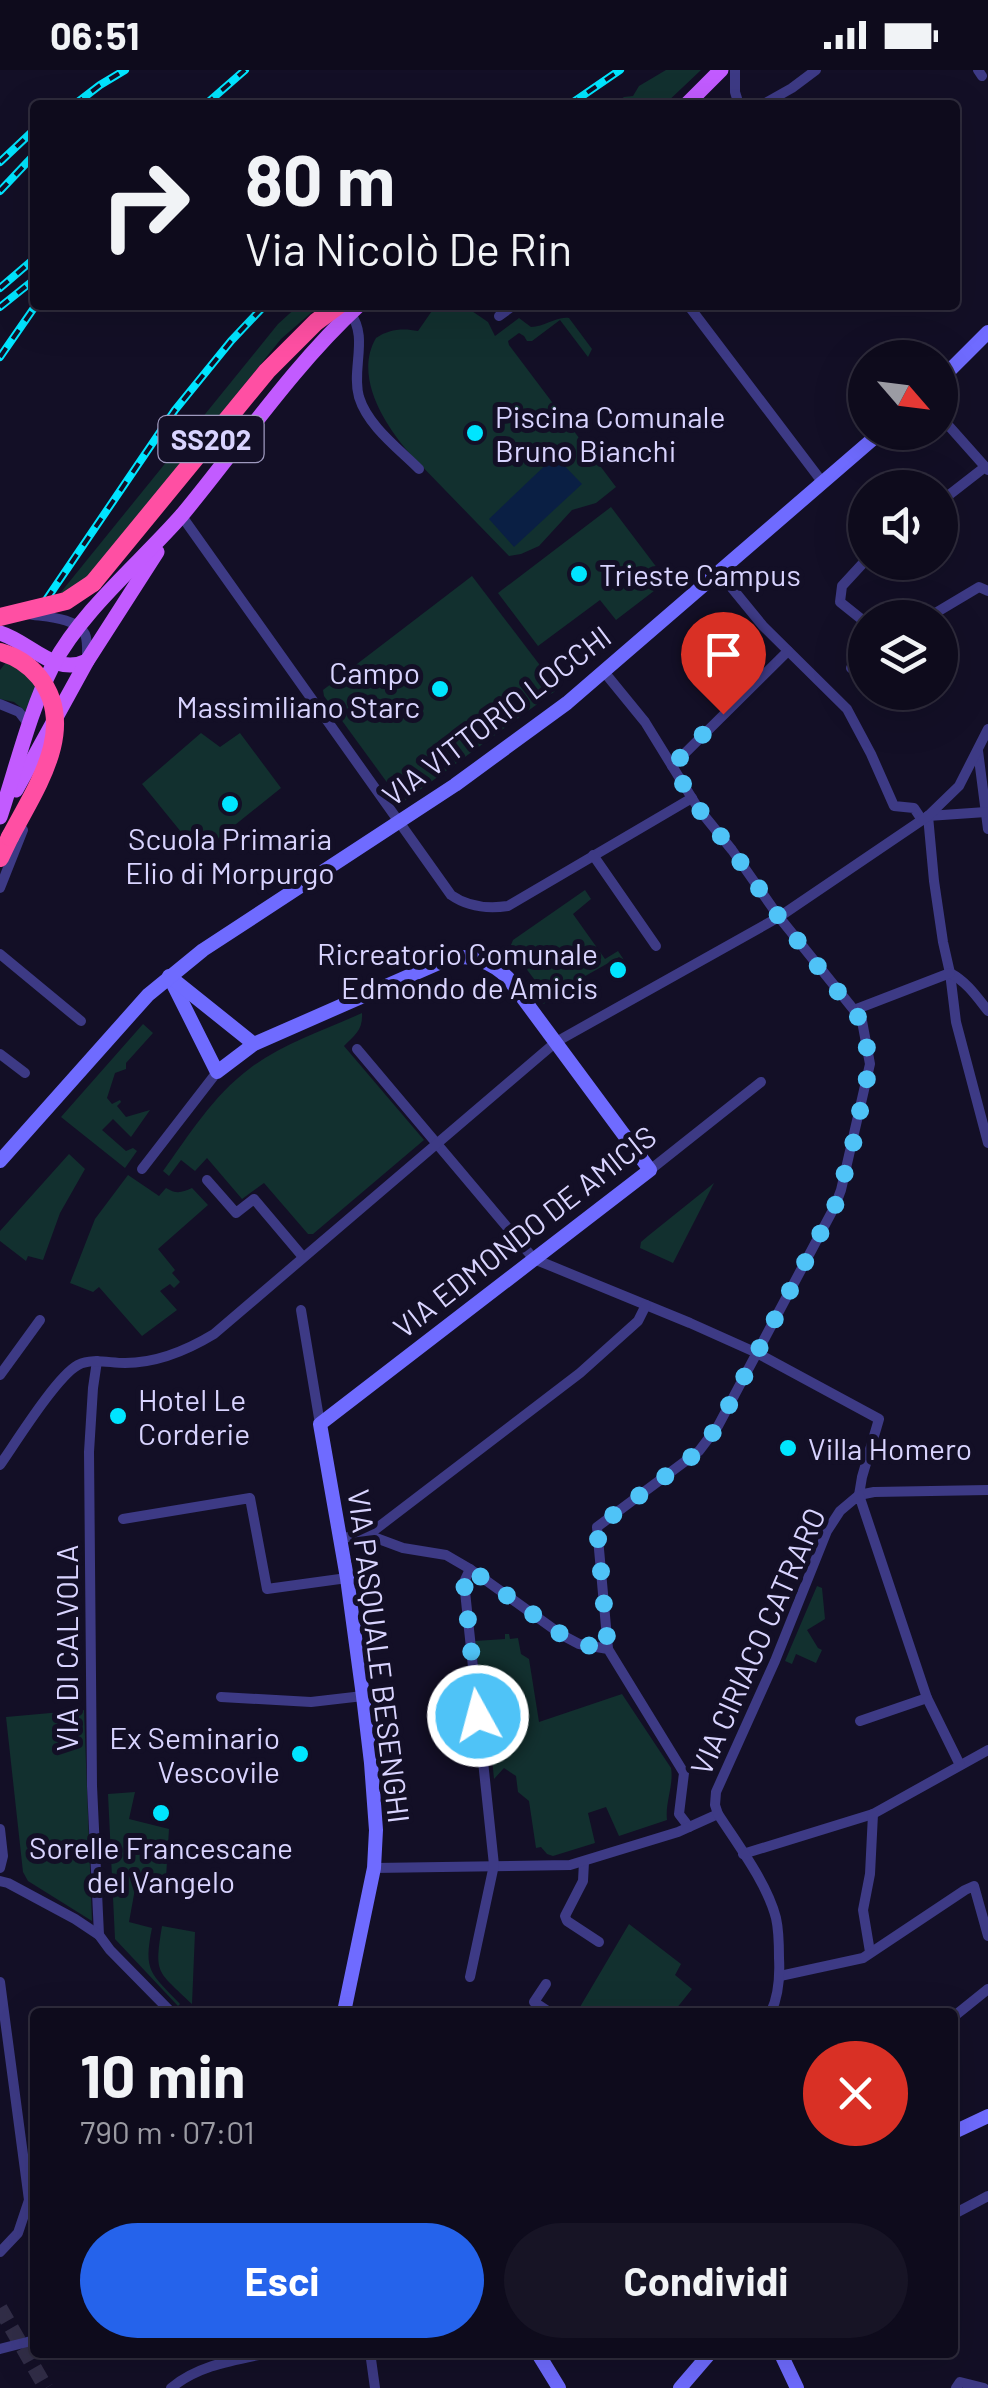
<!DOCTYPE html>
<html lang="it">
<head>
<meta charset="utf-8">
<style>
  :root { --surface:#0e0b1c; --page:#171425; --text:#f1f3f6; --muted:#9b9ba3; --line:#2e2b3b; --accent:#2563eb }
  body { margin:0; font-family:Barlow,sans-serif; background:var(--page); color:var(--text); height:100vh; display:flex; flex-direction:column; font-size:38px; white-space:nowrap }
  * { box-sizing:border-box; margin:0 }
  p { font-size:32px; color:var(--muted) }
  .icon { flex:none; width:55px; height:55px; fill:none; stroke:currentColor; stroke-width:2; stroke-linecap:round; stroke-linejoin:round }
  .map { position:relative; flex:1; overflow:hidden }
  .details { position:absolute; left:30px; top:1938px; width:928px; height:350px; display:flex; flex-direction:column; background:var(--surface); border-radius:10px; box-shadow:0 10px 40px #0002,0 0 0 2px var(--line) }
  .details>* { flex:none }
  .guide { position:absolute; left:30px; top:30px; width:930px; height:210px; border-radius:10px; box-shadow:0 10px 40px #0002,0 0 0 2px var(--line); background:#0e0b1c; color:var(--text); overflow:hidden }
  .needle { width:65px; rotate:118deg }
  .tools { position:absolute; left:848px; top:270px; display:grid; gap:20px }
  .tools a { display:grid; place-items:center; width:110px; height:110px; border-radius:50%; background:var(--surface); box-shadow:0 10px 40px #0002,0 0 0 2px var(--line); font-size:50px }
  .pin { position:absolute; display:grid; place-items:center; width:85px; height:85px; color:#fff; margin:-102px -42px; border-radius:50% 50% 50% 0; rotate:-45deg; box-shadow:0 0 10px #0007 }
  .pin .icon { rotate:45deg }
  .me { position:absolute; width:110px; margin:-55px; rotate:353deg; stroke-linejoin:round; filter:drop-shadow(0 0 8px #0008) }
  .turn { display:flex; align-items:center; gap:35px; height:210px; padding:0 50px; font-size:45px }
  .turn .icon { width:130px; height:130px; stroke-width:2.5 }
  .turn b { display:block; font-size:70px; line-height:85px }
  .round { display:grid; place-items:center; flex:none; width:105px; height:105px; border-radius:52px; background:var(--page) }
  .summary { display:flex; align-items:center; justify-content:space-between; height:170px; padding:0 50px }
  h1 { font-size:60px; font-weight:700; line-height:75px }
  .action { display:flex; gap:20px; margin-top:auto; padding:20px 50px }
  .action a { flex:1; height:115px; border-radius:60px; background:var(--accent); color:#fff; font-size:40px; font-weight:700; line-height:115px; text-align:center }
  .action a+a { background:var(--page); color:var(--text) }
  .status { display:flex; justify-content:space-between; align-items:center; height:70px; padding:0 50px; background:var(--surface); direction:ltr }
  .status svg { height:28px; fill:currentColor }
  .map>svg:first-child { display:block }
  .green { fill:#12302f }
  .water { fill:#0a1f44 }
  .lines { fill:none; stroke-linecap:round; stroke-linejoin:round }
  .primary-tunnel { stroke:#312d47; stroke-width:15; stroke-dasharray:15 8; stroke-linecap:butt }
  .street { stroke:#3d3a85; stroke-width:10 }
  .secondary { stroke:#6f6bff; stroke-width:14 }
  .primary { stroke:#c25bff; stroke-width:15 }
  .highway { stroke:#ff4fa3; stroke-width:18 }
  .rail-casing { stroke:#00e5ff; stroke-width:8 }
  .rail { stroke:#130f26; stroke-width:4; stroke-dasharray:11; stroke-linecap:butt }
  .highway-bridge { stroke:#ff4fa3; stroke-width:18 }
  .route { stroke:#4fc3f7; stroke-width:18; stroke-dasharray:0 32.4 }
  .poi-dot { fill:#00e5ff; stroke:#130f26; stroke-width:4 }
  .labels { text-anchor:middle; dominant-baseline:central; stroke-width:10; stroke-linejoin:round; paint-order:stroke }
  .shield { fill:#130f26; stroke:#9e99be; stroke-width:2.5 }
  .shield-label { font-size:28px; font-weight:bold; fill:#d9d4ff }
  .poi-label { font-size:30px; fill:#d9d4ff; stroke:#130f26; text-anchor:start }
  .street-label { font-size:30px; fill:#d9d4ff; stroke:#130f26 }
</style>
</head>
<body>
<div class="status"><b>06:51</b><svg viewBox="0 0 49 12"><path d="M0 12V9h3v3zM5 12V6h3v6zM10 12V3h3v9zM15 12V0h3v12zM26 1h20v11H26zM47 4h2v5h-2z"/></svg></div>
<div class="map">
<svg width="988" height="2318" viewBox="0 0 988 2318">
  <rect width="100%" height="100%" fill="#130f26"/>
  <g class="green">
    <polygon points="666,0 701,0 664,35 612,35 624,27 633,26 639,16"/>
    <polygon points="299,235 320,235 281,269 89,507 57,527 278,254"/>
    <path d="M 436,235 L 463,235 L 488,252 L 495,266 L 519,248 L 531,257 C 545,257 556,246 569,248 L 592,279 L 588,287 L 560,250 L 532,271 L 527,271 L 524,266 L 519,263 L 508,271 L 509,275 L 616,417 L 596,433 L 572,440 L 539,476 L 521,484 L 509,486 L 412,386 C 386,357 353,307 376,268 C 389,259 403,258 418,261 Z"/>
    <polygon points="611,437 667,511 616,550 600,530 538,576 498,523"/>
    <polygon points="472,506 558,619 402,733 324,626 323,620"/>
    <polygon points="17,578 38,609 28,643 14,632 0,629 0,600"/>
    <polygon points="201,663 220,677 240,663 281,718 199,784 142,714"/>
    <polygon points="585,820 591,829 573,844 605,889 618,881 624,890 619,887 548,927 550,931 543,934 530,918 537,913 522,893 515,898 506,887 513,870"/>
    <path d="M 362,943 C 363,960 355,965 344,976 L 424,1070 L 313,1164 L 308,1164 L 264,1113 L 242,1129 L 207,1088 L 195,1101 L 181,1090 L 169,1106 L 163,1101 C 189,1065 213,1026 249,999 C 281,974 325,960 362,943 Z"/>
    <polygon points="143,954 153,963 126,993 126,999 115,1003 107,1028 112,1034 120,1030 121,1032 117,1036 126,1047 150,1040 131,1067 113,1049 102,1060 126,1081 133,1078 137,1081 125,1098 61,1047"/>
    <polygon points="69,1084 85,1099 60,1143 43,1190 28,1186 26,1191 0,1171 0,1161"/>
    <path d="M 128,1105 L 159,1126 L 166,1118 C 176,1124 181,1123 192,1118 L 208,1135 L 158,1179 L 175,1200 L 172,1203 L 180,1212 L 174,1218 L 170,1214 L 160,1221 L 177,1240 L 142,1266 L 99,1217 L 93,1222 L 70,1213 L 95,1149 Z"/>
    <polygon points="714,1113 673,1193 640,1178 641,1172 648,1166"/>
    <polygon points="817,1516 822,1518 825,1549 807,1560 818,1578 822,1580 816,1593 796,1584 792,1594 785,1591"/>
    <path d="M 505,1564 L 509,1564 L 510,1569 L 518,1568 L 521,1584 L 529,1589 L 539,1652 L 622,1624 L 671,1698 C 674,1715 665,1732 667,1750 L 619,1766 L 606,1737 L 588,1743 L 595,1773 L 553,1786 L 547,1784 L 541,1777 L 536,1778 L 529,1731 L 518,1722 L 516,1706 L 504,1698 L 494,1709 L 491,1678 L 499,1676 L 511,1663 L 510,1658 L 515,1657 L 514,1646 L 503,1645 L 502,1643 L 487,1645 L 487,1641 L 511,1636 L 509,1622 L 505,1621 L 503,1614 L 481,1616 L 475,1571 L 505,1569 Z"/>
    <polygon points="84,1640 92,1851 28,1811 23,1802 6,1647"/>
    <path d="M 135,1722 L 129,1749 L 169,1759 L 165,1824 L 135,1819 L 129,1852 L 152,1858 C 143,1902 151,1903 180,1934 L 178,1936 L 115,1869 L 108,1724 Z"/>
    <polygon points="629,1854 681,1894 675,1905 692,1919 676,1939 683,1942 577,1942"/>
    <path d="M 162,1856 L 195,1862 L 192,1934 C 157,1900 154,1905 162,1856 Z"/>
  </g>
  <polygon class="water" points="555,386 582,414 514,477 489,449"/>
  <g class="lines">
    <polyline class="primary-tunnel" points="0,2238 46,2318"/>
    <g class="street">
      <polyline points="735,0 735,22 739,35"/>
      <polyline points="978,0 982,6"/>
      <polyline points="762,35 792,18 816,0"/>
      <polyline points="688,235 823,413"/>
      <path d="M 350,243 C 369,267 351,299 359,327 C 368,356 398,378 419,399"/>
      <polyline points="499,246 514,235"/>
      <polyline points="940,346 988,400"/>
      <polyline points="940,432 985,397"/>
      <path d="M 181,445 L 451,825 C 468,837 487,839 508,836 L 692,728"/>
      <polyline points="865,491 842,516 840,532 865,552"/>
      <polyline points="718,501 763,556 847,639 871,684 894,736 914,738 922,750"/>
      <path d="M 28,544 C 44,547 76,547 85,564 C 88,571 87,582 87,590"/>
      <polyline points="927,548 979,517 988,521"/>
      <polyline points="851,598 865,589"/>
      <polyline points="605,603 645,652 698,738 732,780 779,847 854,940 862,951 870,994 841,1120 835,1136 718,1356 699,1381 597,1457 608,1579"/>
      <polyline points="0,634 19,642 30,656"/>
      <polyline points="978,681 988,759"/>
      <polyline points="672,696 788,581"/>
      <polyline points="928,746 934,811 943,872 950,903 956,952 988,1073"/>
      <polyline points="928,746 986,742"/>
      <polyline points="593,785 656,876"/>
      <polyline points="0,818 23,760"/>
      <polyline points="0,884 81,951"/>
      <path d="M 950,903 C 967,912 977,927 988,941"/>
      <polyline points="854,940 950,903"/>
      <polyline points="357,979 534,1189 690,1253 757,1283 879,1349 862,1407 859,1425 874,1422 988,1420"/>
      <polyline points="0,984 25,1003"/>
      <polyline points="142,1099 217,1002"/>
      <polyline points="650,1100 761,1012"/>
      <polyline points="207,1110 236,1143 254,1129 303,1187"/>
      <polyline points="301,1240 320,1354"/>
      <polyline points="97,1291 93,1318 89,1382 92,1716 99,1865"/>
      <polyline points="0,1305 40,1250"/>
      <path d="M 0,1395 C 16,1372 57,1306 78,1295 C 92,1288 109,1293 125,1293 C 157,1293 186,1281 214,1264 L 556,972 L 779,847 L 928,746 L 959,716 L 988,659"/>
      <polyline points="123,1449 250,1428 267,1519 347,1508"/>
      <polyline points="368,1465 580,1303 638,1251 646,1235"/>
      <polyline points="340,1468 368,1465 403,1478 446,1485 470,1499 562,1565 579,1574 608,1579 684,1703 679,1744 689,1757"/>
      <polyline points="221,1627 311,1632 363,1626"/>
      <polyline points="860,1651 927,1628"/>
      <polyline points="0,1759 3,1786 0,1798"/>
      <polyline points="743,1784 873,1744 988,1680"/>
      <polyline points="584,1792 583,1811 565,1846 567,1851 599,1872"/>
      <polyline points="374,1798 570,1795 678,1762 718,1744"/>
      <polyline points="0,1811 8,1813 75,1849 99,1865 110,1880 171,1942"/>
      <polyline points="870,1882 863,1840 870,1804 873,1744"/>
      <polyline points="780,1906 863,1888 965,1820 974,1816 988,1866"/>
      <polyline points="470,1907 494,1795 464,1512 470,1499"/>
      <polyline points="0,1912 29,2130 18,2163 0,2182"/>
      <polyline points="546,1914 534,1932 549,1942"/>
      <path d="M 771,1942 C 779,1925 780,1907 779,1888 C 779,1875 779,1861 776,1848 C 767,1813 738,1775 718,1744 L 715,1735 L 716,1722 L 775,1591 L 827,1461 L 840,1441 L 859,1425 L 927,1628 L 960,1695"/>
      <polyline points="952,1948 988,1919"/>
      <polyline points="952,2145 988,2126"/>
      <polyline points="0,2279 35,2270"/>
      <polyline points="370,2282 375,2318"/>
      <path d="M 171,2318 C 200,2294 237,2290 273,2282"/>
      <polyline points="956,2318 960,2312 984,2318"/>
    </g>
    <g class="secondary">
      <polyline points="940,310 988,262"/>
      <path d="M 169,906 L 217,1002 L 254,974 L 450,888 C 472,884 493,893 508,908 L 650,1100 L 320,1354 L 347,1508 L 363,1626 L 371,1693 L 376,1760 L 374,1798 L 344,1942"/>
      <polyline points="174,910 254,974"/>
      <polyline points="0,1091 148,925 203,880 455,715 567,633 881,362"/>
      <polyline points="952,2063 988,2046"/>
      <polyline points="537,2282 559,2318"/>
      <polyline points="780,2282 797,2318"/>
      <polyline points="680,2318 711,2282"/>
    </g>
    <g class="primary">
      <polyline points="686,35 721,0"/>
      <path d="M 0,563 C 30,572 55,607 87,591"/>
      <polyline points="16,720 87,591 157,482"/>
      <path d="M 0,747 C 16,699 30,640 53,595 C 83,539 140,493 182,445 C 240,375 292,297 359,235"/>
    </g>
    <g class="highway">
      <polyline points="93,513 267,301 316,252 339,235"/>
      <polyline points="0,788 10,767"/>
    </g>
    <defs>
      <g id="rail">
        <polyline points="74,35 100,15 125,0"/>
        <polyline points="205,35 245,0"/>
        <polyline points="569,35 620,0"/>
        <polyline points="0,92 35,59"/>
        <polyline points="0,121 35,84"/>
        <polyline points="0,218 35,188"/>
        <polyline points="0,237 35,209"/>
        <polyline points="0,287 36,235"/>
        <polyline points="46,530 175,340 231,271 265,235"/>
      </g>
    </defs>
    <use href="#rail" class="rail-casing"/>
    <use href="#rail" class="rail"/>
    <g class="highway-bridge">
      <polyline points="0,547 66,531 93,513"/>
      <path d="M 0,582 C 15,586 29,595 39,607 C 79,658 35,719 10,767"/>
    </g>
  </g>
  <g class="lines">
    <polyline class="route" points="478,1646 464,1512 470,1499 562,1565 580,1574 608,1579 597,1457 698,1382 718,1356 835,1136 852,1079 870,994 862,952 779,847 732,780 698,738 672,696 723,644"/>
  </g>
  <g class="poi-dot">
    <circle cx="475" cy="363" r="10"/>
    <circle cx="579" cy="504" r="10"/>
    <circle cx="440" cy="619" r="10"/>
    <circle cx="230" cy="734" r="10"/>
    <circle cx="618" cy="900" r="10"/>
    <circle cx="118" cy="1346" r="10"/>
    <circle cx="788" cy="1378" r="10"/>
    <circle cx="300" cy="1684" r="10"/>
    <circle cx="161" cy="1743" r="10"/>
  </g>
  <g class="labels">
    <rect class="shield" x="158.5" y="346" width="105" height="46" rx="8"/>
    <g class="shield-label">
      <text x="211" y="369">SS202</text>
    </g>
    <g class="poi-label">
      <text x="495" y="346">Piscina Comunale<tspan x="495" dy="34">Bruno Bianchi</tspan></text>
      <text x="599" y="504">Trieste Campus</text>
      <text x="420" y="602" text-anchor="end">Campo<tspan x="420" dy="34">Massimiliano Starc</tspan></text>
      <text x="230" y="768" text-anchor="middle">Scuola Primaria<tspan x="230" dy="34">Elio di Morpurgo</tspan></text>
      <text x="598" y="883" text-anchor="end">Ricreatorio Comunale<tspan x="598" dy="34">Edmondo de Amicis</tspan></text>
      <text x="138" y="1329">Hotel Le<tspan x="138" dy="34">Corderie</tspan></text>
      <text x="808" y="1378">Villa Homero</text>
      <text x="280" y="1667" text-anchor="end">Ex Seminario<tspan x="280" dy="34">Vescovile</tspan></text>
      <text x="161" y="1777" text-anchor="middle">Sorelle Francescane<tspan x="161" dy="34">del Vangelo</tspan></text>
    </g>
    <g class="street-label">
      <text transform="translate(496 645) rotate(-37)">VIA VITTORIO LOCCHI</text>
      <text transform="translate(524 1161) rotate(-38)">VIA EDMONDO DE AMICIS</text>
      <text transform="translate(757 1571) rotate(-66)">VIA CIRIACO CATRARO</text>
      <text transform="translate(66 1578) rotate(-90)">VIA DI CALVOLA</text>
      <text transform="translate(380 1586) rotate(83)">VIA PASQUALE BESENGHI</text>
    </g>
  </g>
</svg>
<div class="tools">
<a><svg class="needle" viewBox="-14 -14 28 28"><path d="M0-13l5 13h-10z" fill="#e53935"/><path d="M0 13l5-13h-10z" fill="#9b9ba3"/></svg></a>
<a><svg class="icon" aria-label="sound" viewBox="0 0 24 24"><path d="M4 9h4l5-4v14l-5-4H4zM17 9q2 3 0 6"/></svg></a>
<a><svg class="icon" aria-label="layers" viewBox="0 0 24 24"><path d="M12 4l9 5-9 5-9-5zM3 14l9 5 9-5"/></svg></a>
</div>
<div class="pin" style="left:723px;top:644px;background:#d93025"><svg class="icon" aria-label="arrive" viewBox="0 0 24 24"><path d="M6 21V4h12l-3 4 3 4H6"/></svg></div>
<svg class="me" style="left:478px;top:1646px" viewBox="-20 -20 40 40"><circle r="17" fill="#4fc3f7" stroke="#fff" stroke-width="3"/><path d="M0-11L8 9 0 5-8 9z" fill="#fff"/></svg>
<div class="guide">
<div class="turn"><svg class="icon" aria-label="right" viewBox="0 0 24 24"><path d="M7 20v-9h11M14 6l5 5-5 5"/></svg><div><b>80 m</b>Via Nicolò De Rin</div></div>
</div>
<section class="details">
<div class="summary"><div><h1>10 min</h1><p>790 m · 07:01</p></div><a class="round" style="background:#d93025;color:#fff"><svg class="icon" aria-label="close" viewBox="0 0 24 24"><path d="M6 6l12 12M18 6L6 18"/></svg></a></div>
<div class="action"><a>Esci</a><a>Condividi</a></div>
</section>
</div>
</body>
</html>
